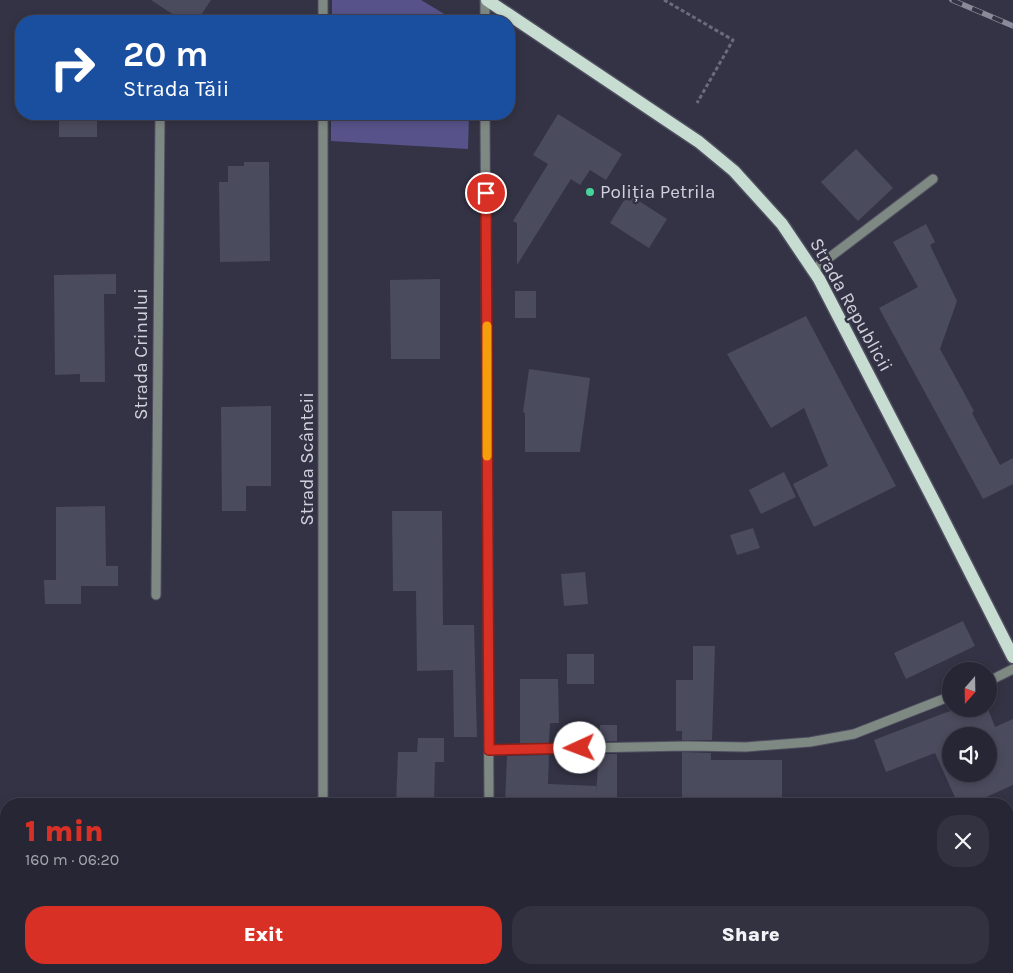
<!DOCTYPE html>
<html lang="en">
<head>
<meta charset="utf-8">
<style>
  :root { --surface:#262634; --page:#323240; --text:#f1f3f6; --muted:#a4a5ac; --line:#42434f; --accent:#d93025 }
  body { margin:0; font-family:Karla,sans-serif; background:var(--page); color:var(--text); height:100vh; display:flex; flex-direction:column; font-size:19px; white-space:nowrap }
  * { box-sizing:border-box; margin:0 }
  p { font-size:16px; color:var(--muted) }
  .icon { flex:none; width:28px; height:28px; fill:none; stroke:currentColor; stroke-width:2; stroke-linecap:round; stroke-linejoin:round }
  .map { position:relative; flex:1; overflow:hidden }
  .sheet { position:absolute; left:0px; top:798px; width:1014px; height:176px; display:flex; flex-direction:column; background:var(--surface); border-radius:20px 20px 0 0; box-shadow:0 2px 8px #0003,0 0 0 1px var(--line) }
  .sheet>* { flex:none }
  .banner { position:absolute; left:15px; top:15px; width:500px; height:105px; border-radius:20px; box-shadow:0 2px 8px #0003,0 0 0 1px var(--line); background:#1a4fa0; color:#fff; overflow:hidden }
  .needle { width:32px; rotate:200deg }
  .tools { position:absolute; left:942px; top:662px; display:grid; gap:10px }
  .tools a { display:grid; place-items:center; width:55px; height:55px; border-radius:50%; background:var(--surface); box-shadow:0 2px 8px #0003,0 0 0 1px var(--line); font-size:25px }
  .pin { position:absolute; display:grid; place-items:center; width:42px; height:42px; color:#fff; margin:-21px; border:2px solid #fff; border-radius:50%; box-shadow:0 1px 5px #0007 }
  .me { position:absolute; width:55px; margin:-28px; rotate:268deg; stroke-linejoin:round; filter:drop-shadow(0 0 4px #0008) }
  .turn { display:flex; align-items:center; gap:18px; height:105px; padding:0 25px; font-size:22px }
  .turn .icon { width:65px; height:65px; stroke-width:2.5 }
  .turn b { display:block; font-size:35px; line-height:42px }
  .round { display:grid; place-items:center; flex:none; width:52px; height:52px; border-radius:20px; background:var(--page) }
  .head { display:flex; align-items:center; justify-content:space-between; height:85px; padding:0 25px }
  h1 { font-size:30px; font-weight:800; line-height:38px; color:var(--accent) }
  .button { display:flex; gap:10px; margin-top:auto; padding:10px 25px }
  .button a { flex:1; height:58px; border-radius:20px; background:var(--accent); color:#fff; font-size:20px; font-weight:800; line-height:58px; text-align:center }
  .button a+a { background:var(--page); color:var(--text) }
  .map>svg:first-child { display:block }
  .green { fill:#57538a }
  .building { fill:#4b4b5e; fill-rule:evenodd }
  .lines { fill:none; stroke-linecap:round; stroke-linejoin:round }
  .minor-casing { stroke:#4f4f60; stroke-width:11 }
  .major-casing { stroke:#4f4f60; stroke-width:15 }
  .path { stroke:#6b6b7b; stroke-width:3; stroke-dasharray:4 2.5; stroke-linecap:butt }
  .minor { stroke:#7f8983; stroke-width:9 }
  .major { stroke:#c8ddd2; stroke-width:12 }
  .rail-casing { stroke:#8a8a98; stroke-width:5.5 }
  .rail { stroke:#333345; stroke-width:4; stroke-dasharray:11; stroke-linecap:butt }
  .route-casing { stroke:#8d1f18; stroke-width:12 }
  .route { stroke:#d93025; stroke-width:9 }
  .slow { stroke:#f59e0b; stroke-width:9 }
  .poi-dot { fill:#48d49d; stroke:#333345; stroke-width:2 }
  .labels { text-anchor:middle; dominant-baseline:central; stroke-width:5; stroke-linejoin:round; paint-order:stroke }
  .poi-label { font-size:19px; fill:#d1d1dd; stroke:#333345; text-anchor:start }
  .street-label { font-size:19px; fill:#d1d1dd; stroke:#333345 }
</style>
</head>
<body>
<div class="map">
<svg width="1013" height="973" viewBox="0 0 1013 973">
  <rect width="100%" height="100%" fill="#333345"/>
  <g class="green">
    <polygon points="332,0 421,0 456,21 332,21"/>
    <polygon points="331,114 469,114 468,149 331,141"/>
  </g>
  <g class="building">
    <polygon points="151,0 211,0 197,21 183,21"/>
    <rect x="59" y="114" width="38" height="23"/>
    <polygon points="558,114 622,154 606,180 590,170 580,185 571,179 517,265 517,223 513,221 548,164 533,155"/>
    <polygon points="856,149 893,188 858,221 821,182"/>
    <polygon points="244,162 269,162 270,261 220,262 219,182 228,182 228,166 244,166"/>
    <polygon points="628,194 667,219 649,248 610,223"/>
    <polygon points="926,224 935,242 930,245 957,301 940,349 974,411 972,413 1000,465 1013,458 1013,484 983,499 879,308 918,287 893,242"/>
    <polygon points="116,274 116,294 104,294 105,382 80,382 80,374 55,375 54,275"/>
    <polygon points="440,279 440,359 391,359 390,280"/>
    <rect x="515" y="291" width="21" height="27"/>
    <polygon points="806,316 896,486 814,527 793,484 828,466 804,408 771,428 727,354"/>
    <polygon points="529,369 590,378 580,452 525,452 525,413 523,412"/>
    <polygon points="271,406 271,486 246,486 246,511 222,511 221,407"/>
    <polygon points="784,472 796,497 761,514 749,490"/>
    <polygon points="105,506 106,566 118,566 118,586 81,586 81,604 45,604 44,580 56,580 56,507"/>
    <polygon points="392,511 442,511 443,625 474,625 477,737 454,737 453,670 417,671 416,591 393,591"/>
    <polygon points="753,528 760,548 737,555 730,535"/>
    <polygon points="585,572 588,604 564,606 561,574"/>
    <polygon points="963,621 975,646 906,679 894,653"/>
    <polygon points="693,646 715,646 712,740 682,740 682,731 676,731 676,680 693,680"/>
    <rect x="567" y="654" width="27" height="30"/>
    <polygon points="520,679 558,679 559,723 550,723 549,743 520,743"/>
    <path d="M 955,709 L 988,709 L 995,727 L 1013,719 L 1013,785 L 971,804 L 958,804 L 935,753 L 886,772 L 874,740 ZM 951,736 L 989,736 L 989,774 L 951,774 Z"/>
    <polygon points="600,725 617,725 617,741 599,742"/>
    <polygon points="418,738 444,738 444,762 435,762 434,804 396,804 398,752 417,752"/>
    <polygon points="682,752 711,753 711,760 782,760 782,804 682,804"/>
    <polygon points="599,754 617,754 617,804 505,804 507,756 549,755 548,784 597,786 596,794"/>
  </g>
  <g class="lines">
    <defs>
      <g id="minor">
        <polyline points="323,0 323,21"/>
        <polyline points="485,0 485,21"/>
        <polyline points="485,114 489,804"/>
        <polyline points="813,270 933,179"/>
        <polyline points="156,595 160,114"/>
        <polyline points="989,681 1013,669"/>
        <polyline points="489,750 688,746 746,747 810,742 854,734 951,696"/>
        <polyline points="323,804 323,114"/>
        <polyline points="488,973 488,968"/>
      </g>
      <polyline id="major" points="487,0 699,142 734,171 782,224 819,279 937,507 1013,657"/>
    </defs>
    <use href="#minor" class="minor-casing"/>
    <use href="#major" class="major-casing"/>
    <polyline class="path" points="664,0 733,40 697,103"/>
    <use href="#minor" class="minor"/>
    <use href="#major" class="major"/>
    <defs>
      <polyline id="rail" points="952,0 1013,26"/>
    </defs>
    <use href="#rail" class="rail-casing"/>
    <use href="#rail" class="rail"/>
  </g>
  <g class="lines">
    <defs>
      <polyline id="route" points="486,193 489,750 580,748"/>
    </defs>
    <use href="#route" class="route-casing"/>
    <use href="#route" class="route"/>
    <polyline class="slow" points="487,326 487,456"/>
  </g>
  <circle class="poi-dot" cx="590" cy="192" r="5"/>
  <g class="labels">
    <g class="poi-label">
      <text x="600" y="192">Poliția Petrila</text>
    </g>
    <g class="street-label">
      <text transform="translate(851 305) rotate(61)">Strada Republicii</text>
      <text transform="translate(141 354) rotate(-90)">Strada Crinului</text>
      <text transform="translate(307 459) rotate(-90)">Strada Scânteii</text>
    </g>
  </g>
</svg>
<div class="tools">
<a><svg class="needle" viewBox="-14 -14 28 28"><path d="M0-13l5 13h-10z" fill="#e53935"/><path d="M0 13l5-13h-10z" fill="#a4a5ac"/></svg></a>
<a><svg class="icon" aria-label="sound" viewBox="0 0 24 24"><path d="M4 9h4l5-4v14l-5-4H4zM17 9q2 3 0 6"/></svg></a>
</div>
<div class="pin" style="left:486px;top:193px;background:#d93025"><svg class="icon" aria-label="arrive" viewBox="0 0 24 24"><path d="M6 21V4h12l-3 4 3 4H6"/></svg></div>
<svg class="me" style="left:580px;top:748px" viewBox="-20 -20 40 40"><circle r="19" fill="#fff"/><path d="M0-13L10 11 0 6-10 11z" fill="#d93025"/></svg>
<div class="banner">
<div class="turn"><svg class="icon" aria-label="right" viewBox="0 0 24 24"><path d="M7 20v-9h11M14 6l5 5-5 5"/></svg><div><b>20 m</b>Strada Tăii</div></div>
</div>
<section class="sheet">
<div class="head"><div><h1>1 min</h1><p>160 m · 06:20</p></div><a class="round"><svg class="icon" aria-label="close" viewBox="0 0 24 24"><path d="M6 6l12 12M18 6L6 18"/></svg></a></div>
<div class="button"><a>Exit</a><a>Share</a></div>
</section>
</div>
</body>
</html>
